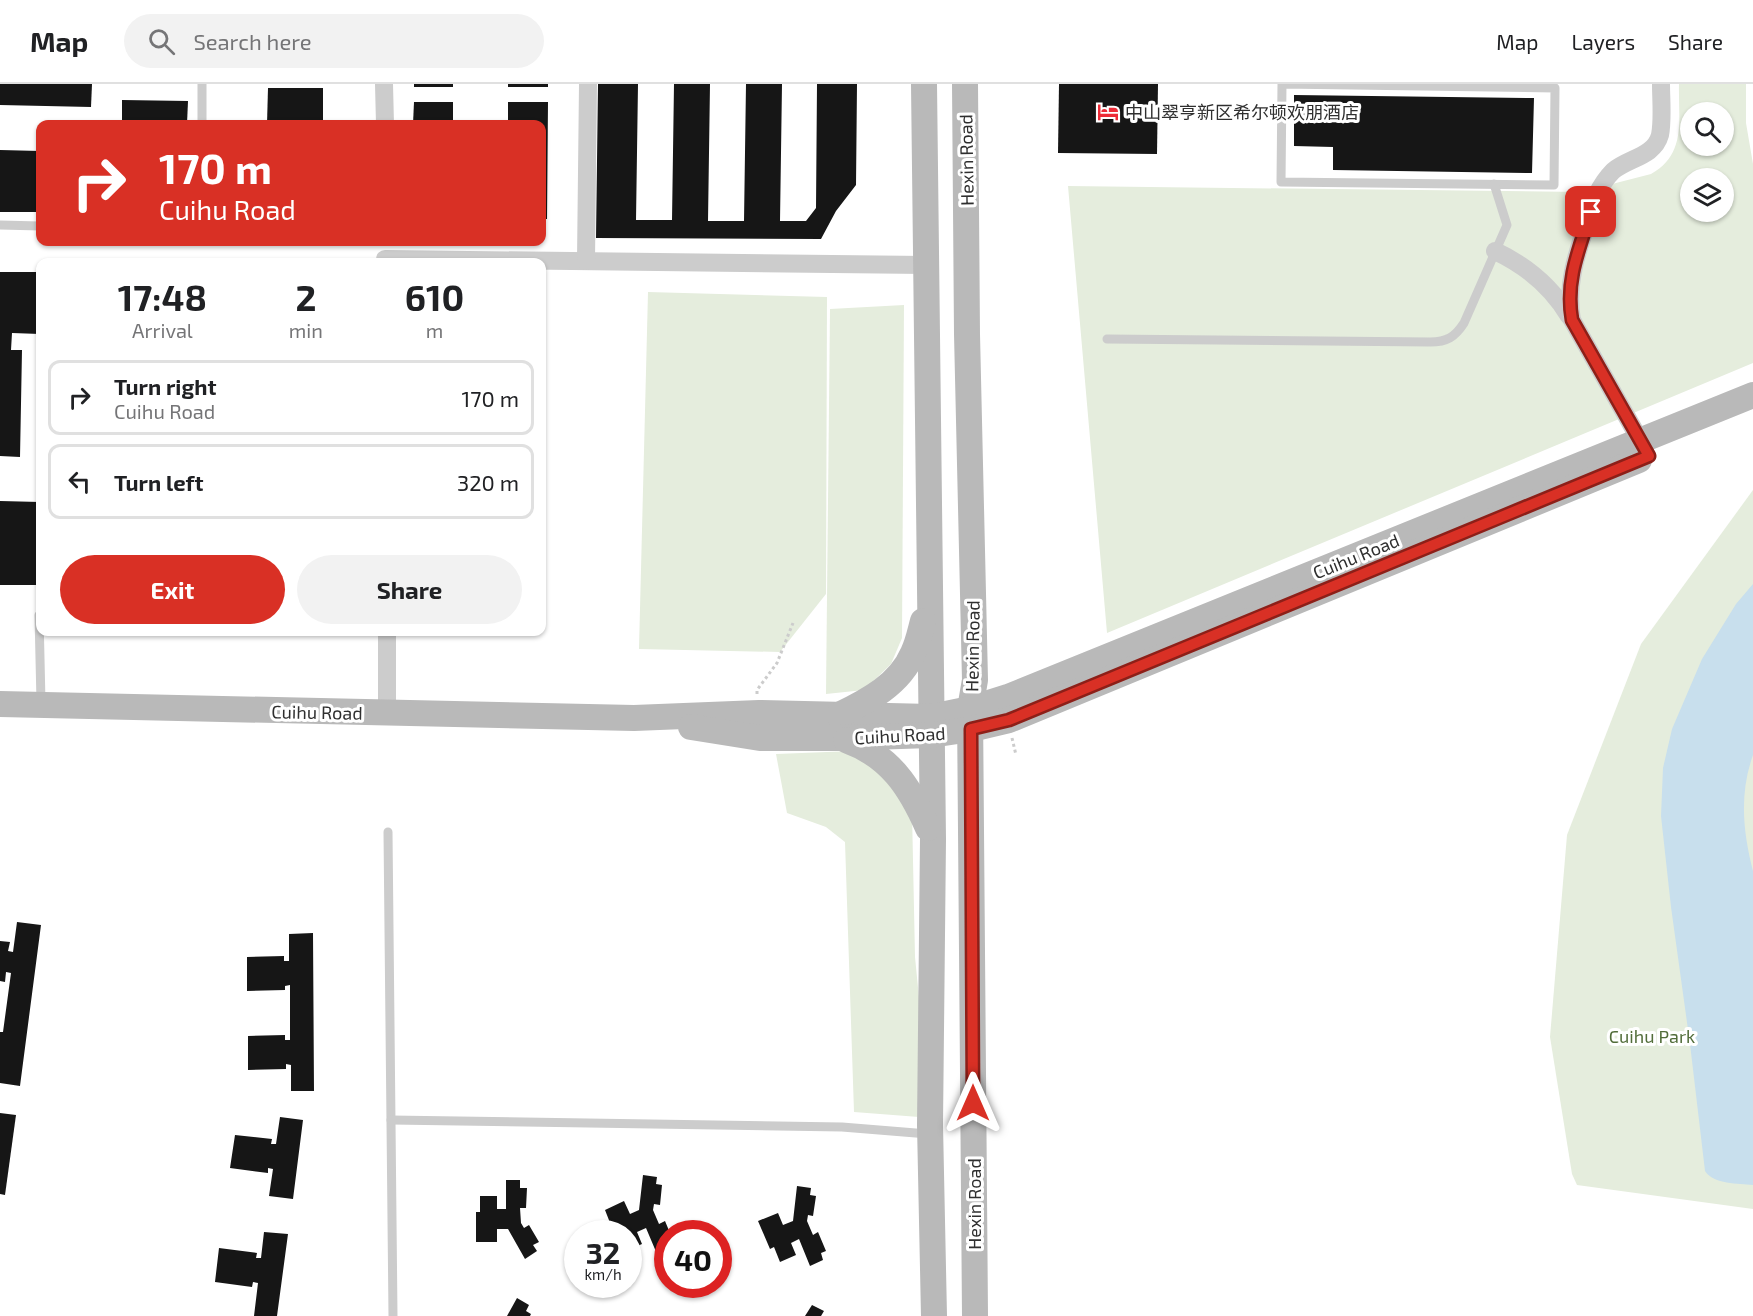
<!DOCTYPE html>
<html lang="en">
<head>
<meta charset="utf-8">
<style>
  :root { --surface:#fff; --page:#f2f2f2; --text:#202124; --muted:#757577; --line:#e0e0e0; --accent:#d93025 }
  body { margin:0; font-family:"Exo 2","Noto Sans SC",sans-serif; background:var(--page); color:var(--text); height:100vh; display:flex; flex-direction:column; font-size:22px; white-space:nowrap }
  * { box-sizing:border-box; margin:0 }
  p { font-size:20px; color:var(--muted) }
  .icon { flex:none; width:33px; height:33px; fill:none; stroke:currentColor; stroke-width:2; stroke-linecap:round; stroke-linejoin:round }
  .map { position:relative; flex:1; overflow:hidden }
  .side { position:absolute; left:36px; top:174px; width:510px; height:378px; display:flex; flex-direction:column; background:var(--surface); border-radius:12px; box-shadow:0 2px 4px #0004 }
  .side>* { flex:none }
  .hud { position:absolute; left:36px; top:36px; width:510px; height:126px; border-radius:12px; box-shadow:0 2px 4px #0004; background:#d93025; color:#fff; overflow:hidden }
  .buttons { position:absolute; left:1680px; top:18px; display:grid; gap:12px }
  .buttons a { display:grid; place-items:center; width:54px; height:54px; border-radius:50%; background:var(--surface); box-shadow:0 2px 4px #0004; font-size:30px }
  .speed { position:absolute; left:564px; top:1136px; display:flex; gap:12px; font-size:30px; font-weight:700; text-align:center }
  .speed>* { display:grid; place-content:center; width:78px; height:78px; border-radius:50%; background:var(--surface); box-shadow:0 2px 4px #0004; line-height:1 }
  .speed small { font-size:15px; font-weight:400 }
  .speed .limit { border:9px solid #d22; background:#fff; color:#111 }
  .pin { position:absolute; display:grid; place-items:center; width:51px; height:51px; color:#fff; margin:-26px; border-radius:12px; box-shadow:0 3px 9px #0006 }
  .me { position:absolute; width:66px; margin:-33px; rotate:0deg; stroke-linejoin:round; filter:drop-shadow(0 0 4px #0008) }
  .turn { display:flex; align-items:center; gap:21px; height:126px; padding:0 24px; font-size:27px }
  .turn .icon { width:78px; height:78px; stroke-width:2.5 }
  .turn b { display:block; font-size:42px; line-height:51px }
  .eta { display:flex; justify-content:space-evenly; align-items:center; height:102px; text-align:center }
  .eta b { font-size:36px; font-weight:700; line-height:42px }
  .cta { display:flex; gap:12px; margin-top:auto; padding:12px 24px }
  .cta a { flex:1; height:69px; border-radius:36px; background:var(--accent); color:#fff; font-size:24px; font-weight:700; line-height:69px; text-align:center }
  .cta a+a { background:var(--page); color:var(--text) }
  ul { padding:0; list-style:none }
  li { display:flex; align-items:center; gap:18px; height:75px; margin:0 12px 9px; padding:0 12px; border:3px solid var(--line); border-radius:12px }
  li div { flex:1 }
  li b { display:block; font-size:22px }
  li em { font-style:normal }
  header { display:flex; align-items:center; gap:36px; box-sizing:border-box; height:84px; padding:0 30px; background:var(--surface); border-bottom:2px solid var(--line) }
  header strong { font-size:28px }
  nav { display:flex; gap:33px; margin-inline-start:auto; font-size:21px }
  .search { width:420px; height:54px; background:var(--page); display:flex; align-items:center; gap:15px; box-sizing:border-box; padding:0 21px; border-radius:33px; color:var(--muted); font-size:22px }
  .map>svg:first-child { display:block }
  .green { fill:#e5eddd; fill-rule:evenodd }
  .water { fill:#c8dfed }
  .building { fill:#161616 }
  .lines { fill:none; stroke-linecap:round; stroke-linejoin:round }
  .path { stroke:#ccc; stroke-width:3; stroke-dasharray:3 3; stroke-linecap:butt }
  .lane { stroke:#ccc; stroke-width:9 }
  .street { stroke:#ccc; stroke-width:18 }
  .secondary { stroke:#b9b9b9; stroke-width:26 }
  .route-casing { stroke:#8d1f18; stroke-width:15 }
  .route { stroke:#d93025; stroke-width:10 }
  .labels { text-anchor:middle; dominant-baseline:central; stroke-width:6; stroke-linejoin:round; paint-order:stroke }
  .poi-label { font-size:18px; fill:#2f2f2f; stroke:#fff; text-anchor:start }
  .street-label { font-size:18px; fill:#2f2f2f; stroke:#fff }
  .park-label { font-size:18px; fill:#526d3a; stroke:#fff }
</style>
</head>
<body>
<header>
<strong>Map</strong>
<div class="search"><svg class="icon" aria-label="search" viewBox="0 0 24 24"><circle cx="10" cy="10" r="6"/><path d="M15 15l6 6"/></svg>Search here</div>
<nav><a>Map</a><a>Layers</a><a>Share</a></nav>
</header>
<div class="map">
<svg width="1753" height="1232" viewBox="0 0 1753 1232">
  <rect width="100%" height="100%" fill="#fff"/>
  <g class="green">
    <path d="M 1679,0 L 1746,0 L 1746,39 L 1753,80 L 1753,279 L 1107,549 L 1068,102 L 1581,108 L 1651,90 C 1687,70 1678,35 1679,0 ZM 1690,28 L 1724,28 L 1724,62 L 1690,62 ZM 1690,94 L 1724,94 L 1724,128 L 1690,128 Z"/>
    <polygon points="648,208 827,213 826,510 780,568 639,565"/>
    <polygon points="904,221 902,554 891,580 864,606 826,610 830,225"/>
    <polygon points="1753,406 1753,1125 1577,1101 1572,1090 1550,953 1567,751 1641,560"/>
    <polygon points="853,667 877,678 912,728 915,873 920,924 919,1033 854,1028 845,758 826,743 787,729 776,670"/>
  </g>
  <path class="water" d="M 1753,500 L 1753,671 C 1739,710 1743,748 1753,787 L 1753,1101 C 1738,1099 1714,1101 1705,1087 L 1690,960 L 1671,823 L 1661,732 L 1663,684 L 1672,645 L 1702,575 L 1736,520 Z"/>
  <g class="building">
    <polygon points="0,0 92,0 91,23 0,21"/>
    <rect x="414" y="0" width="39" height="3"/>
    <rect x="508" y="0" width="40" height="3"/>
    <polygon points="598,0 638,0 636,136 672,136 674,0 710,0 708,137 744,137 746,0 782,0 780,137 806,137 816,124 817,0 857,0 856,101 836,127 821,155 596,154"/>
    <polygon points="1059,0 1158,0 1157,70 1058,69"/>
    <polygon points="268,4 323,4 323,40 267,40"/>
    <polygon points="1294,11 1534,14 1532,89 1333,86 1333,63 1294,62"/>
    <polygon points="122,16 188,17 187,40 122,40"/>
    <polygon points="414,18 453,18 453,40 413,40"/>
    <polygon points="508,18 548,18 547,135 542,135 542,40 508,40"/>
    <polygon points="0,66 40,67 40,128 0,128"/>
    <polygon points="0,188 40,188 40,250 12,249 11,266 22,266 20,373 0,372"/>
    <polygon points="0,417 40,418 40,501 0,501"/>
    <polygon points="17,838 41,841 20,1002 0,999 0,948 3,948 11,889 6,888 5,898 0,897 0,857 10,858 8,867 13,868"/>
    <polygon points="313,849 314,1007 291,1007 291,981 286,980 286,985 248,986 248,952 285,951 285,956 290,956 290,901 285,902 285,906 247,907 247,873 284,872 284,877 289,877 289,850"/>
    <polygon points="0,1029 16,1031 5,1111 0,1110"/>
    <polygon points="280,1033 303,1036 293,1115 269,1112 273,1085 268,1084 268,1089 230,1084 235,1051 272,1055 271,1060 276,1060"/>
    <polygon points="643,1091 657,1093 656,1100 662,1101 660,1121 654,1120 653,1126 659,1140 665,1137 670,1149 668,1149 668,1166 657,1170 646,1144 637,1148 642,1160 628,1166 628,1149 614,1149 605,1126 624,1117 630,1130 639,1126"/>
    <polygon points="506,1096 520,1096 520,1104 527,1104 526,1124 520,1124 521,1139 524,1144 529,1141 539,1158 533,1161 537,1167 525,1175 508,1145 497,1145 497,1158 476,1158 476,1128 480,1128 480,1112 497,1112 497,1125 506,1125"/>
    <polygon points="797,1102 811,1104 810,1111 816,1112 813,1132 808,1131 807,1137 813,1151 818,1148 826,1167 821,1169 823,1176 810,1182 799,1155 791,1159 796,1171 780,1178 774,1163 770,1165 758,1137 778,1129 783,1141 793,1137"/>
    <polygon points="264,1148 288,1150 277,1232 254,1232 258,1199 253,1198 252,1203 215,1198 219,1164 257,1169 256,1174 261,1174"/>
    <polygon points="517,1214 529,1221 526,1227 531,1230 530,1232 507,1232"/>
    <polygon points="812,1221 824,1227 821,1232 805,1232"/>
  </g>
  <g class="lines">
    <g class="path">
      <polyline points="757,610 757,606 777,579 793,539"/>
      <polyline points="1012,654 1016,671"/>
    </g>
    <g class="lane">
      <polyline points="1282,0 1555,4 1554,101 1281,98 1282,0"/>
      <polyline points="202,40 202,0"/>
      <polyline points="0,141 40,142"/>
      <path d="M 1107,255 L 1430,258 C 1447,258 1455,253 1464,239 L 1507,141 L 1494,100"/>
      <polyline points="39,531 41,618"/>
      <polyline points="388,748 393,1232"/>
      <polyline points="391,1036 842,1043 928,1050"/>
    </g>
    <g class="street">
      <polyline points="384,0 385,40"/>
      <path d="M 1495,167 C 1527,182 1551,202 1569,232"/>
      <polyline points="385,175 926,181"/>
      <polyline points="586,177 588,0"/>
      <path d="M 1645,365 L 1572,236 C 1564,192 1584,151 1597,110 C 1601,102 1606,94 1613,87 C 1628,74 1654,73 1660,51 C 1663,36 1661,16 1661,0"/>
      <polyline points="387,548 387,629"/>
    </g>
    <g class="secondary">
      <polyline points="924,0 933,755 930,1041 934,1232"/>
      <polyline points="965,0 967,250 975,596 970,625 975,1232"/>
      <polyline points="0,620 634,634 759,629 931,633 970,625 1008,613 1753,311"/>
      <path d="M 839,631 C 868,617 900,600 913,569 C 918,559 920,548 923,537"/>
      <polyline points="691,643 760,654 840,654 931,651 971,645 1009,636 1639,376"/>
      <path d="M 846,656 C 890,672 910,703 928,744"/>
    </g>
  </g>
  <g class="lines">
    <defs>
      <path id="route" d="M 973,1019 L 971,645 L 1009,636 L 1649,372 L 1572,236 C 1565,197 1579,165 1591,128"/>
    </defs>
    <use href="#route" class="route-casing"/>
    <use href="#route" class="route"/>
  </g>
  <defs>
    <symbol id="hotel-bare" viewBox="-9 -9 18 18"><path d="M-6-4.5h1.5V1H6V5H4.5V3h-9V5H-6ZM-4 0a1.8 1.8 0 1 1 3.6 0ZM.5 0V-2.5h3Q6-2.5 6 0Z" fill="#ed2b37" stroke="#fff" stroke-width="2.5" paint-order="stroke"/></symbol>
  </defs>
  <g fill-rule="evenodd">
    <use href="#hotel-bare" x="1093" y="13" width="30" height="30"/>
  </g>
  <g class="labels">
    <g class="poi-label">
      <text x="1125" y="28">中山翠亨新区希尔顿欢朋酒店</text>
    </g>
    <g class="street-label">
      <text transform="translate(966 76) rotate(-91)">Hexin Road</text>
      <text transform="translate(1356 472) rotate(-22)">Cuihu Road</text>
      <text transform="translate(972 562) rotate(-89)">Hexin Road</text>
      <text transform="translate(317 628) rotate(1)">Cuihu Road</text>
      <text transform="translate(900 651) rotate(-3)">Cuihu Road</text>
      <text transform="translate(974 1120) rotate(-90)">Hexin Road</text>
    </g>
    <g class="park-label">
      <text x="1652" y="952">Cuihu Park</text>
    </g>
  </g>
</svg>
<div class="buttons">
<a><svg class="icon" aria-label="search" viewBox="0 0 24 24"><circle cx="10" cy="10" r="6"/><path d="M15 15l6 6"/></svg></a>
<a><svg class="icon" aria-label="layers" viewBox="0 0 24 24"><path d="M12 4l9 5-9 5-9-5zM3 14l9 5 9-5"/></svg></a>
</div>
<div class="speed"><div>32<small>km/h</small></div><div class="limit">40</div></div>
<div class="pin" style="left:1591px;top:128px;background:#d93025"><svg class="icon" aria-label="arrive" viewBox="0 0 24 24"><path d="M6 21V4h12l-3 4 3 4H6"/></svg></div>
<svg class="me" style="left:973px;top:1019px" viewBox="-20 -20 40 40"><path d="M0-17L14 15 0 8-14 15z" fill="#d93025" stroke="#fff" stroke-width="4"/></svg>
<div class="hud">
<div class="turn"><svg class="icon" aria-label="right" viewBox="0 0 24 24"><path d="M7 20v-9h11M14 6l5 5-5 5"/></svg><div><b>170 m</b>Cuihu Road</div></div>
</div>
<section class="side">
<div class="eta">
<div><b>17:48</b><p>Arrival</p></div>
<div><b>2</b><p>min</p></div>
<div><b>610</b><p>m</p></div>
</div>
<ul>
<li><svg class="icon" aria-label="right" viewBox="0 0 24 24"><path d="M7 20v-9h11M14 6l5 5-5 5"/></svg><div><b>Turn right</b><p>Cuihu Road</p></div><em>170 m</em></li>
<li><svg class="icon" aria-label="left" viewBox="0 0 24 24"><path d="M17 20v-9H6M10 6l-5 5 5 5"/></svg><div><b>Turn left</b></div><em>320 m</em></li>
</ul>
<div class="cta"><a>Exit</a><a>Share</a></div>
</section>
</div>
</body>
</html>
